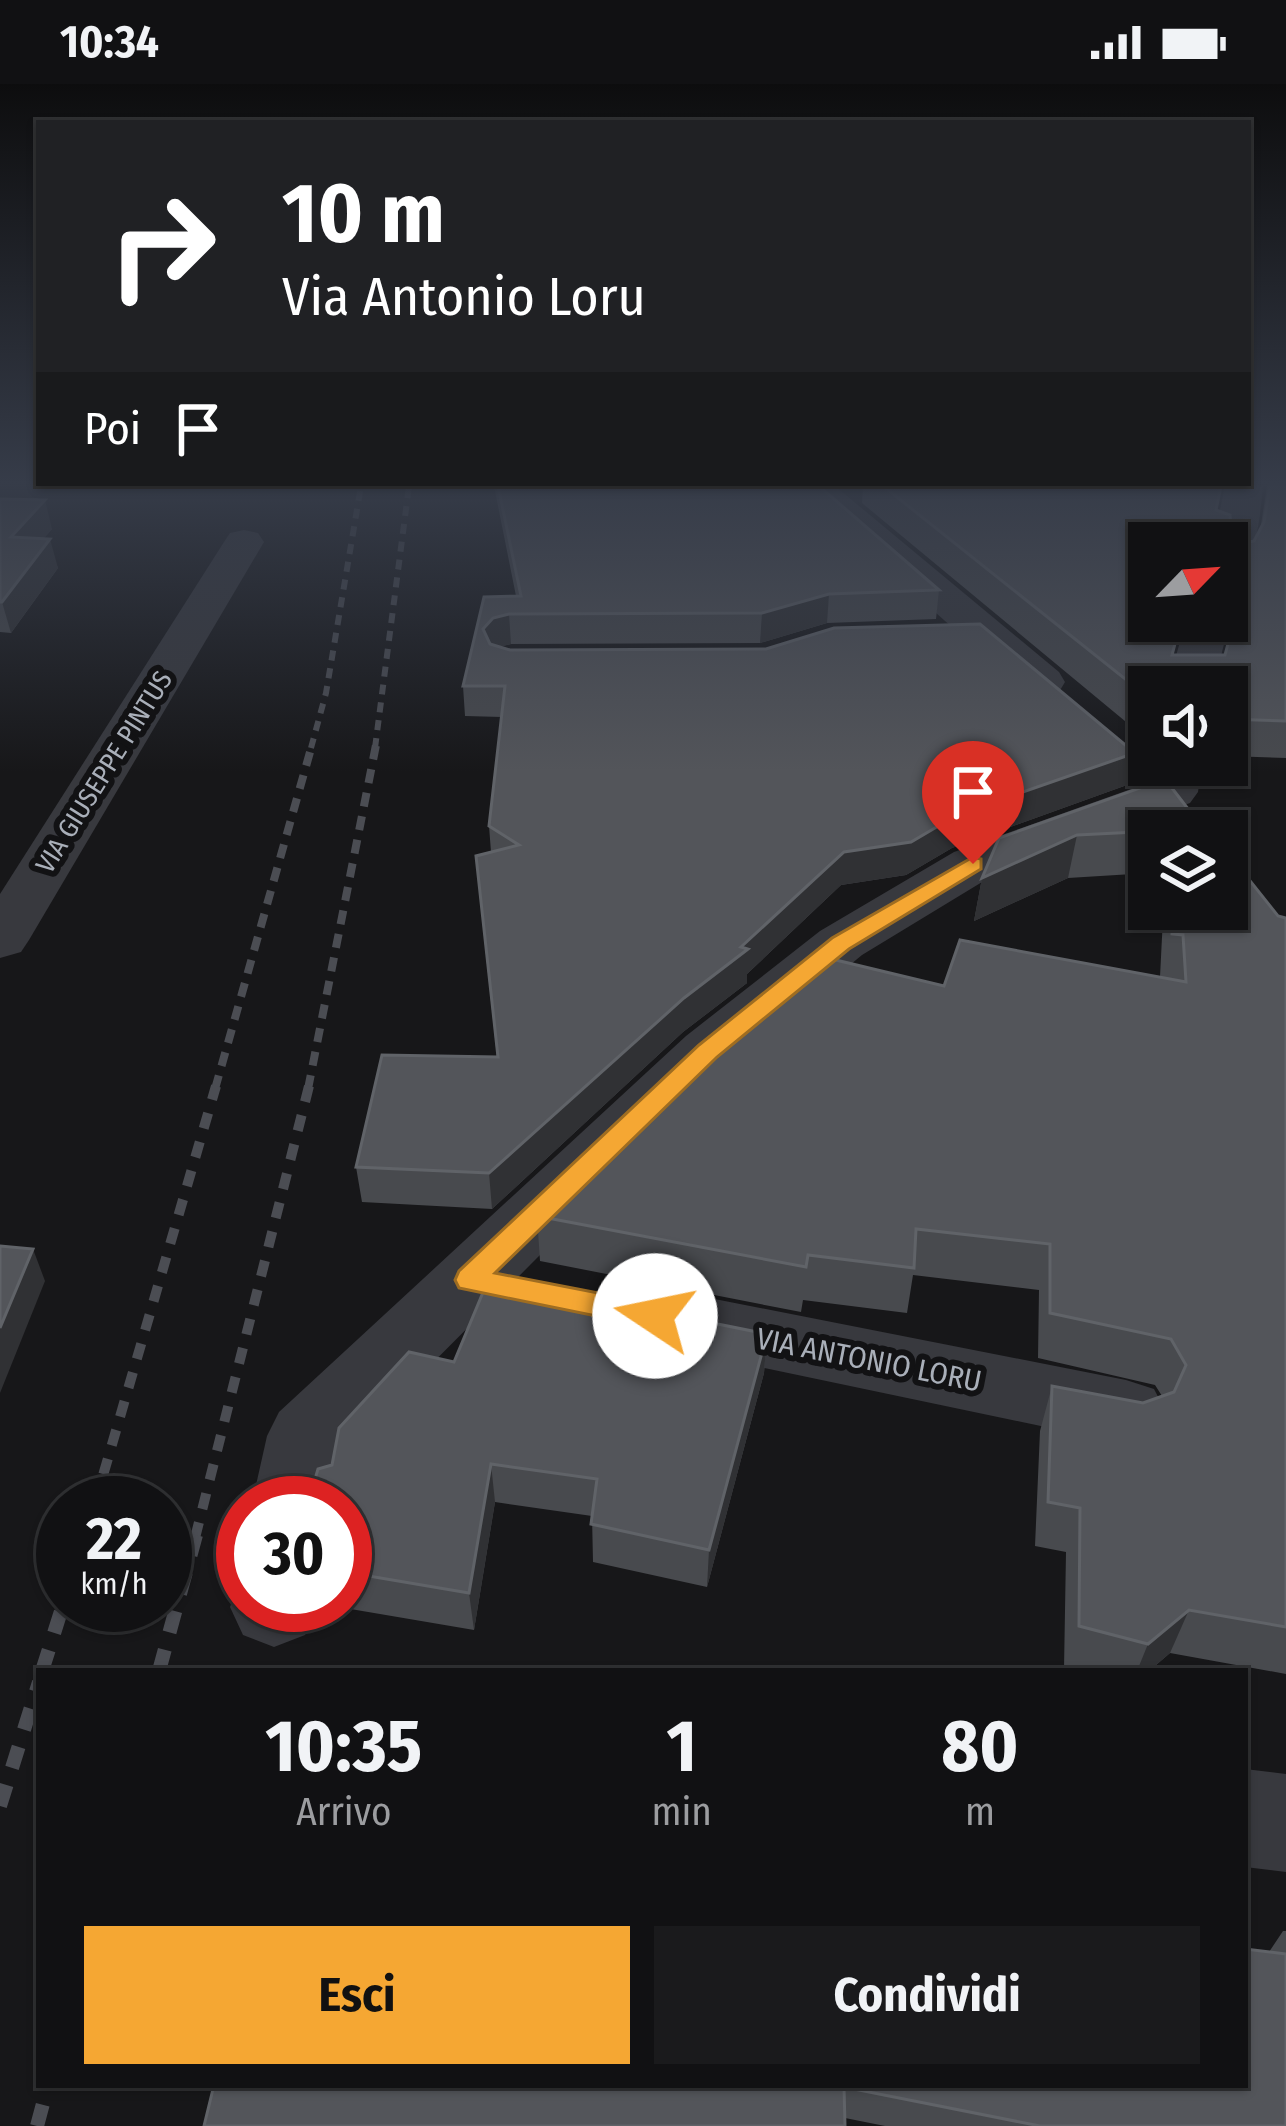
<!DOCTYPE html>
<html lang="it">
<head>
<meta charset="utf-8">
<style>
  :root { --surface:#111113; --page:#1a1a1c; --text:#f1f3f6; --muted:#9c9da0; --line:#303133; --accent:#f5a733 }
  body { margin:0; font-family:"Fira Sans Condensed",sans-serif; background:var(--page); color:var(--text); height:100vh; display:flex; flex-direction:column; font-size:45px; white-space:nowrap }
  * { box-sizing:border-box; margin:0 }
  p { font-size:39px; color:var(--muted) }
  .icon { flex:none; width:66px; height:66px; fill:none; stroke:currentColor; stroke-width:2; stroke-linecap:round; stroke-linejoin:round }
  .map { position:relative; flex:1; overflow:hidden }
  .panel { position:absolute; left:36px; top:1584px; width:1212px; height:420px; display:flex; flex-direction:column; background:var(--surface); border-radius:0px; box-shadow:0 3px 9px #0004,0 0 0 3px var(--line) }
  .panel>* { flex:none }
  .banner { position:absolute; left:36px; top:36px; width:1215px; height:366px; border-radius:0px; box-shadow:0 3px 9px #0004,0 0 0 3px var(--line); background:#202124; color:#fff; overflow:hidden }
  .needle { width:78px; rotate:65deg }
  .buttons { position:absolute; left:1128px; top:438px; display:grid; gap:24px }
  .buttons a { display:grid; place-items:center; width:120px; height:120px; border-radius:0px; background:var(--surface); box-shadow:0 3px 9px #0004,0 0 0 3px var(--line); font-size:60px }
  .speed { position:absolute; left:36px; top:1392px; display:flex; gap:24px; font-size:60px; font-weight:700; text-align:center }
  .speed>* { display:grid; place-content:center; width:156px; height:156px; border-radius:50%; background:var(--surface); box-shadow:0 3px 9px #0004,0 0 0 3px var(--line); line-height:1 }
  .speed small { font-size:30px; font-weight:400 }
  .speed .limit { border:18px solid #d22; background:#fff; color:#111 }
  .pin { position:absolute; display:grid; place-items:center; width:102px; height:102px; color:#fff; margin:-123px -51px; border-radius:50% 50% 50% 0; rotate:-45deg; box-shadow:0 0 12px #0007 }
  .pin .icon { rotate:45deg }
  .me { position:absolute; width:132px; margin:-66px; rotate:281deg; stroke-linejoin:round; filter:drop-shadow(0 0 9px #0008) }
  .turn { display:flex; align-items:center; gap:42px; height:252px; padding:0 48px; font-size:54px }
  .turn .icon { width:156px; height:156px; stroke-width:2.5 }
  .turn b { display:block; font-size:84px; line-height:102px }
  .then { display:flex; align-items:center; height:114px; padding:0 48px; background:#0003; gap:24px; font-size:45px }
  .eta { display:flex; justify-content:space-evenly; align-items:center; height:204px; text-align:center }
  .eta b { font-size:72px; font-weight:700; line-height:84px }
  .button { display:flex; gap:24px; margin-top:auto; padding:24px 48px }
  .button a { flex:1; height:138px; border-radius:0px; background:var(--accent); color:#111; font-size:48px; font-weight:700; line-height:138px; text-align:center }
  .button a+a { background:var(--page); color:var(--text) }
  .status { display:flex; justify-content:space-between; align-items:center; height:84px; padding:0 60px; background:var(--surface); direction:ltr }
  .status svg { height:33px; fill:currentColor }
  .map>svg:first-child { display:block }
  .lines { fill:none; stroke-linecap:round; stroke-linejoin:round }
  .minor { fill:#38393e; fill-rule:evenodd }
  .rail-far3 { stroke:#4b4d53; stroke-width:6; stroke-dasharray:10 8; stroke-linecap:butt }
  .rail-far2 { stroke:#4b4d53; stroke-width:8; stroke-dasharray:14 10; stroke-linecap:butt }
  .rail-far1 { stroke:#4b4d53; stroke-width:10; stroke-dasharray:16 14; stroke-linecap:butt }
  .rail { stroke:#4b4d53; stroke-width:14; stroke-dasharray:22 18; stroke-linecap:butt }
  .wall { fill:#484a4e; fill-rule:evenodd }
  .shaded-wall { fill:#303134 }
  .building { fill:#53555a; stroke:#606368; stroke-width:3; fill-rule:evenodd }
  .route { fill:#f5a733; stroke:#9f6d21; stroke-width:3 }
  .labels { text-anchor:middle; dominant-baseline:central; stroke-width:12; stroke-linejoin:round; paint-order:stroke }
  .far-street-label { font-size:27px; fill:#a9afb9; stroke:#121214 }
  .street-label { font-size:30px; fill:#a9afb9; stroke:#121214 }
</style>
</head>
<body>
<div class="status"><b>10:34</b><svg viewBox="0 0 49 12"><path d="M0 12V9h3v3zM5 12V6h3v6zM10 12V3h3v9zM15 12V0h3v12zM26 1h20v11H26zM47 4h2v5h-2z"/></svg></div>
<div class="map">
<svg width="1286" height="2042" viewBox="0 0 1286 2042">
  <rect width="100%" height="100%" fill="#171719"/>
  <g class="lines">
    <g class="minor">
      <polygon points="793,402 835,402 1059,588 1065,598 1059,608 1042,612 1025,608"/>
      <path d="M 1225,402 L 1263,402 C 1260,431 1258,463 1242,488 L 1227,491 L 1227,459 L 1213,459 Z"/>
      <polygon points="244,446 258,449 264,458 29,856 21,868 0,874 0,810 224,458 230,449"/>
      <polygon points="1227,533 1230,537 1213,603 1167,603 1186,537 1227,537"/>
      <polygon points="1152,681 1202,681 1198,708 1190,719 992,792 862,871 730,980 346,1366 336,1419 252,1419 267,1352 279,1328 686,952 820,847 954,768 1148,699"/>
      <polygon points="679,1208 1126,1296 1154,1305 1166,1328 1154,1351 1126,1360 679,1266 652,1258 641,1237 652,1216"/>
      <polygon points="243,1493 243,1521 318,1521 305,1551 274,1563 243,1551 230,1523"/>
      <polygon points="1245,1685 1286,1690 1286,1788 1245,1783"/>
    </g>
    <g class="rail-far3">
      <polyline points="311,664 326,609 361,402"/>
      <polyline points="375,664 409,402"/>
    </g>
    <g class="rail-far2">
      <polyline points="215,1005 312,661"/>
      <polyline points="308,1005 376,661"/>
    </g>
    <g class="rail-far1">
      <polyline points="95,1419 216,1002"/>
      <polyline points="195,1454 309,1002"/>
    </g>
    <g class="rail">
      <polyline points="42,1587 63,1521"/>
      <polyline points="159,1587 196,1451"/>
      <polyline points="0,1722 39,1598"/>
      <polyline points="37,2042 48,2001"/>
    </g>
  </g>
  <g class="wall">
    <polygon points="494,402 819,402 939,506 936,535 827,539 760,559 511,560 498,563 1135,669 1127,701 952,764 906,791 841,801 747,890 747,899 683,948 492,1125 362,1118 356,1083 497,973 479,806 491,768 489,742 502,633 465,632 463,602 516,512"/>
    <path d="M 863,402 L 1221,402 L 1216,426 L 1232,462 L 1254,457 L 1260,447 L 1267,402 L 1286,402 L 1286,674 L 1227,672 L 1227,603 L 1149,603 L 1149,657 L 862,419 ZM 1227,529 L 1234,538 L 1225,571 L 1173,571 L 1182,537 L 1149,537 Z"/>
    <polygon points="0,415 52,445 44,454 58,484 11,549 0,548"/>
    <polygon points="1165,695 1205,747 1149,747 1149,789 1068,794 974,837 982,794"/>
    <polygon points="1240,793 1278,832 1286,834 1286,1590 1170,1569 1149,1587 1070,1587 1064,1585 1066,1468 1035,1462 1040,1347 1052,1302 1143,1319 1162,1312 1155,1301 1038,1274 1039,1206 913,1191 907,1229 803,1216 801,1228 540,1177 537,1132 944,902 1160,893 1163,833 1165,825 1227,825"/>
    <polygon points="767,1250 764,1289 707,1503 593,1478 592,1432 495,1418 474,1546 327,1521 345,1521 345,1419 332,1381 454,1278"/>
    <polygon points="1283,1847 1286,1847 1286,2042 885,2042 845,2034 204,2042 1269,1868"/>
  </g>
  <g class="shaded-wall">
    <polygon points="45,416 52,445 19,483 11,453"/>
    <polygon points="50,455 58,484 11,549 2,518"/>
    <polygon points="1236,495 1227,529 1227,496"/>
    <polygon points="829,510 827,539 760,559 762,529"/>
    <polygon points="509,530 511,560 495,564 485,575 483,545 493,534"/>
    <polygon points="1135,669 1127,701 952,764 906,791 841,801 747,890 747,899 683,948 492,1125 489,1089 844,768 957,731"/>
    <polygon points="1077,751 1068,794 974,837 982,794"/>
    <polygon points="33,1165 45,1197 0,1309 0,1244"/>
    <polygon points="767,1250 764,1289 707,1503 709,1466"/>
    <polygon points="491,1380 495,1418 474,1546 469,1509"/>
    <polygon points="1189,1526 1170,1569 1149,1587 1137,1587 1148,1560"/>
  </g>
  <g class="building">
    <polygon points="498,402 819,402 939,506 829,510 762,529 509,530 493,534 483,545 490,560 510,566 766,565 834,544 980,540 1135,669 957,731 911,758 844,768 741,863 748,865 684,914 489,1089 356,1083 382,971 498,973 476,772 519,761 489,742 505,602 463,602 484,513 521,512"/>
    <path d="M 883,402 L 1221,402 L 1216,426 L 1230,431 L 1232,462 L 1254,457 L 1264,438 L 1270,402 L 1286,402 L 1286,637 L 1227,635 L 1227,603 L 1149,603 L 1149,614 ZM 1149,459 L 1227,459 L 1227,496 L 1236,495 L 1243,504 L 1225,571 L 1172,571 L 1181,537 L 1149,537 Z"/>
    <polygon points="0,415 45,416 11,453 50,455 2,518 0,518"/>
    <polygon points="1165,695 1205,747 1177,746 1077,751 982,794 999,754"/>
    <polygon points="1227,776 1240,793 1247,793 1278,832 1286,834 1286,1543 1189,1526 1148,1560 1079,1542 1080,1424 1048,1418 1052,1302 1143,1319 1174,1308 1186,1281 1171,1255 1050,1229 1050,1160 916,1145 914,1184 808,1171 806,1183 537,1132 696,978 819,872 944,902 960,856 1186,898 1183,851 1172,850 1173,825 1227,825"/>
    <polygon points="0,1162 33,1165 0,1244"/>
    <polygon points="489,1194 767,1250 709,1466 591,1440 597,1395 491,1380 469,1509 345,1488 345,1419 308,1419 318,1385 332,1381 339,1344 409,1268 454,1278"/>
    <polygon points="1245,1865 1286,1870 1286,2042 1040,2042 844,2003 845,2042 204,2042 214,2001 1245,2001"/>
  </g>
  <linearGradient id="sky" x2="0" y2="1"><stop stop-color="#0d0d0e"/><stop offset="0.58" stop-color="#363c49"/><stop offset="1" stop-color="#363c49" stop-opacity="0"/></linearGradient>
  <rect width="1286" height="688" fill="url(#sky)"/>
  <polygon class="route" points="973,773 981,775 981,785 849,865 717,973 495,1189 655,1220 666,1224 670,1232 666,1241 655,1244 459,1204 455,1196 459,1187 699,961 832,854"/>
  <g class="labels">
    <g class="far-street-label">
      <text transform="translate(104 688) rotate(-58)">VIA GIUSEPPE PINTUS</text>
    </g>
    <g class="street-label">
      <text transform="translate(869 1276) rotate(11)">VIA ANTONIO LORU</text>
    </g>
  </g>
</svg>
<div class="buttons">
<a><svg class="needle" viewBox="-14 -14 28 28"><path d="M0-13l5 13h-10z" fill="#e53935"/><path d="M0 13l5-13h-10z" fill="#9c9da0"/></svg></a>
<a><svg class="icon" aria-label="sound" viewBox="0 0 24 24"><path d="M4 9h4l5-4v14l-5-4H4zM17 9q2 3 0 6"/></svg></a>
<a><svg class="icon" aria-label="layers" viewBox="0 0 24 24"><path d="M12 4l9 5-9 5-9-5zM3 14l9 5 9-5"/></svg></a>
</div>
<div class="speed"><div>22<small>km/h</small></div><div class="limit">30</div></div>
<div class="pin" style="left:973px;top:780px;background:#d93025"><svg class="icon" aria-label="arrive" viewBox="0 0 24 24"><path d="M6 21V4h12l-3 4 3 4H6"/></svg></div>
<svg class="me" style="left:655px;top:1232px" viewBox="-20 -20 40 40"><circle r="19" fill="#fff"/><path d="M0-13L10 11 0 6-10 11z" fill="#f5a733"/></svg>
<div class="banner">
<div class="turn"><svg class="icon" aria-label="right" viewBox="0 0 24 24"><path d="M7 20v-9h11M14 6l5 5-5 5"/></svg><div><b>10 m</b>Via Antonio Loru</div></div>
<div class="then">Poi<svg class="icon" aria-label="arrive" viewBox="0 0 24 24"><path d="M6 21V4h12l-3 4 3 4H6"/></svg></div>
</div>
<section class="panel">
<div class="eta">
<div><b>10:35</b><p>Arrivo</p></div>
<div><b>1</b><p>min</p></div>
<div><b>80</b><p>m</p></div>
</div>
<div class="button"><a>Esci</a><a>Condividi</a></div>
</section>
</div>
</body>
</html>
